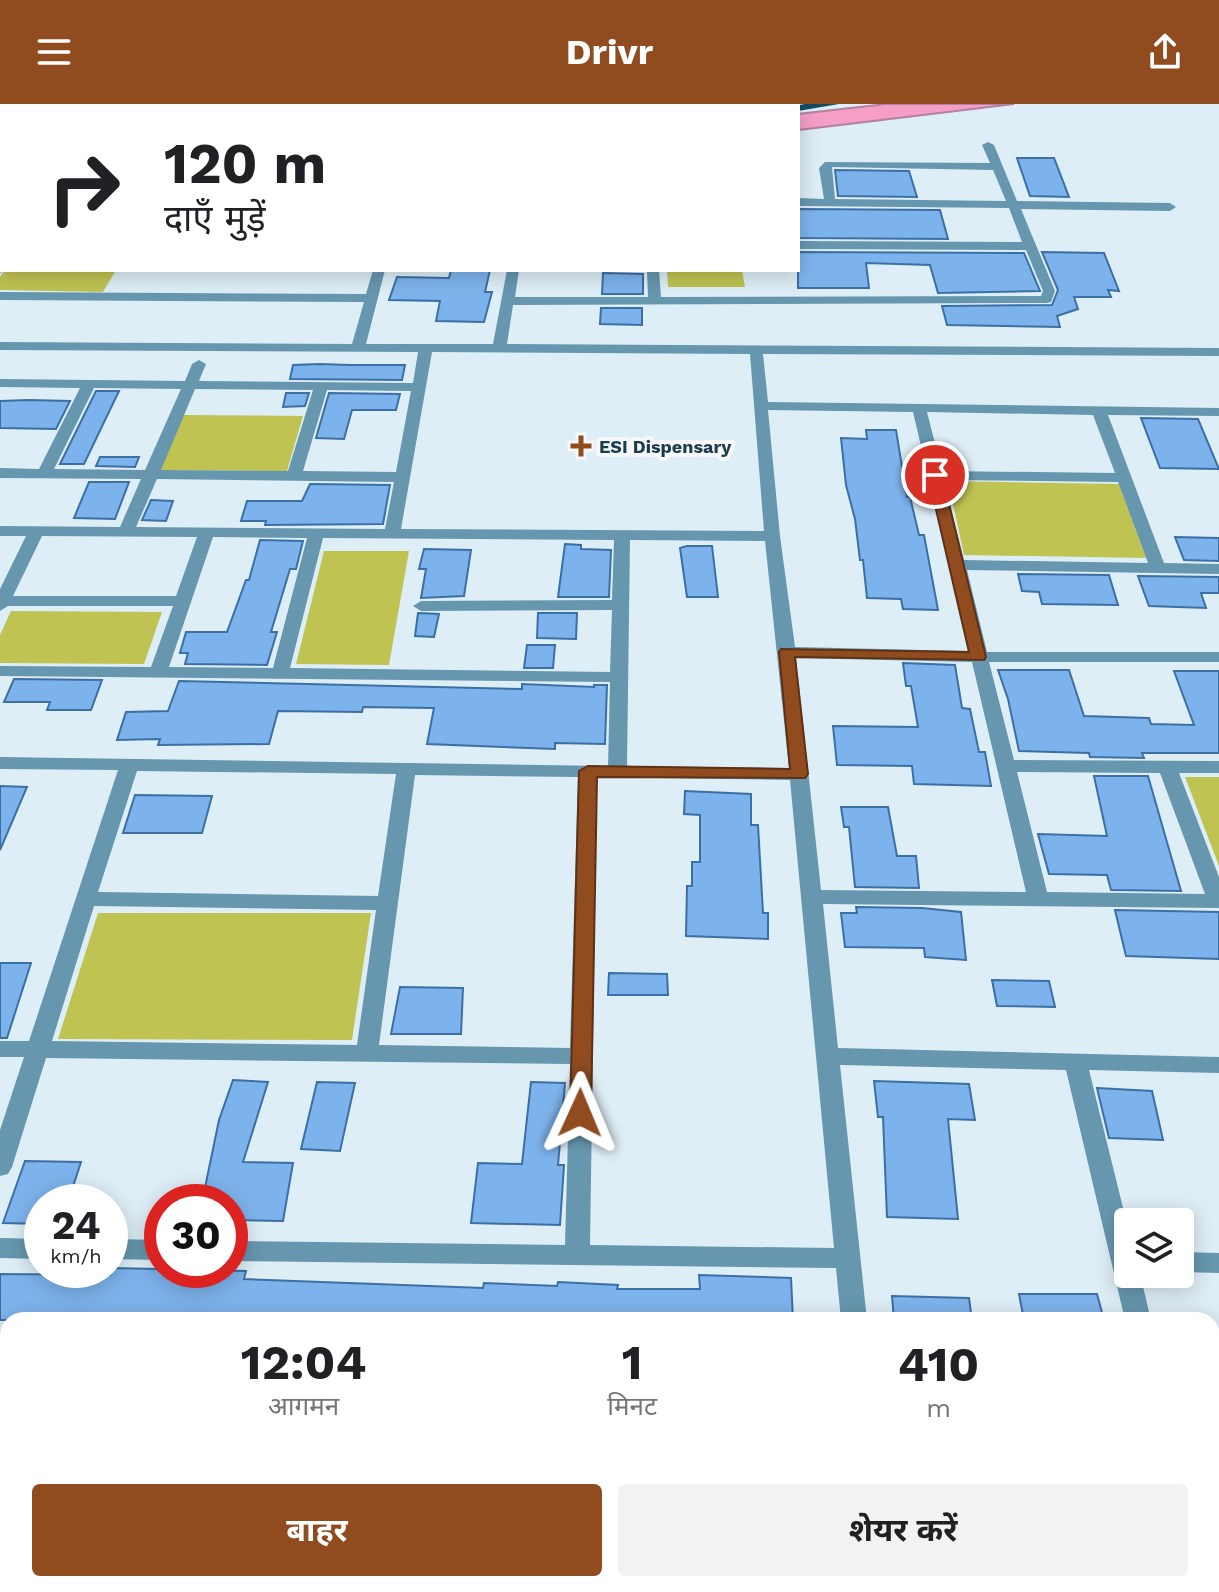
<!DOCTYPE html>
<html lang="hi">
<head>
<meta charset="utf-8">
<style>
  :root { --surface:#fff; --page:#f2f2f2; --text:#202124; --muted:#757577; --accent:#904c1f }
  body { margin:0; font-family:"Work Sans","Noto Sans Devanagari",sans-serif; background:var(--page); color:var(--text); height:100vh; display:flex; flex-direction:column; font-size:30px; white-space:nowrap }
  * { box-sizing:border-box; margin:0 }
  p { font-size:26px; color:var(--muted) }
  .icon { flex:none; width:44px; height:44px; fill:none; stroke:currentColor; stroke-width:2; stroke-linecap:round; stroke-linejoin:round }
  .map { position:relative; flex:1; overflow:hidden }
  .details { position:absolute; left:0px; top:1208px; width:1220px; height:280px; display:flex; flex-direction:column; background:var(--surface); border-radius:24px 24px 0 0; box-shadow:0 4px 20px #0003 }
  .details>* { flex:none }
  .top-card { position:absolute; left:0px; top:0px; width:800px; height:168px; box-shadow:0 4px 20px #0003; background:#fff; color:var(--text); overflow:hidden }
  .fabs { position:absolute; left:1114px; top:1104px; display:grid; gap:16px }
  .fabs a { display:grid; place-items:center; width:80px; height:80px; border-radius:8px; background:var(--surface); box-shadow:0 4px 20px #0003; font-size:40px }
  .speed { position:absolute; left:24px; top:1080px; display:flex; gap:16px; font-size:40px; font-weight:700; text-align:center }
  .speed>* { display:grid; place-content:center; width:104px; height:104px; border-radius:50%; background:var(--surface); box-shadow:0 4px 20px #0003; line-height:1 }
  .speed small { font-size:20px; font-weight:400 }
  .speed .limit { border:12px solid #d22; background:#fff; color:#111 }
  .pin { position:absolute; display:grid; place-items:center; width:68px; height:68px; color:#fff; margin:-34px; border:4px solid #fff; border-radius:50%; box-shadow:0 2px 8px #0007 }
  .me { position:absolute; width:88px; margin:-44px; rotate:1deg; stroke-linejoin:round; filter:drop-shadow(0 0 6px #0008) }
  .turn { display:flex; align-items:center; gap:28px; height:168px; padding:0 32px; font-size:36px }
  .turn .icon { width:104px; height:104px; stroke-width:2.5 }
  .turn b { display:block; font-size:56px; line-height:68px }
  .eta { display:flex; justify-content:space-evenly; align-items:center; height:136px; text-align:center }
  .eta b { font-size:48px; font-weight:700; line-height:56px }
  .primary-button { display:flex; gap:16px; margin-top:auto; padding:16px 32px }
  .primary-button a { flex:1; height:92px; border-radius:8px; background:var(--accent); color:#fff; font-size:32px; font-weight:700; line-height:92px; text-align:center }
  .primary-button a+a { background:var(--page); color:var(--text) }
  header { display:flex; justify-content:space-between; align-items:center; height:104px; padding:0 32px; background:var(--accent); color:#fff; font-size:36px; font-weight:700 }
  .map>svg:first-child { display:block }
  .green { fill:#bfc352 }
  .water { fill:#f59fc7; stroke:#b382a3; stroke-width:2 }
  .building { fill:#7db3ec; stroke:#3c6fa4; stroke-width:2 }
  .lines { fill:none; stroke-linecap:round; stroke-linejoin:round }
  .minor { fill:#6697af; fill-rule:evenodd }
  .major { fill:#104d65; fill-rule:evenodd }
  .route { fill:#904c1f; stroke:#5e3114; stroke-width:2 }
  .poi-dot { fill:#904c1f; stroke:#f8f8f8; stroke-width:3 }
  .labels { text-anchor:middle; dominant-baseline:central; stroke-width:8; stroke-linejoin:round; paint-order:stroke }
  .far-poi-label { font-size:18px; font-weight:bold; fill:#1a3e4f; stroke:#f8f8f8; text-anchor:start }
</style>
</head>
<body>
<header><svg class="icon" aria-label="menu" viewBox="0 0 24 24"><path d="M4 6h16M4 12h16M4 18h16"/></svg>Drivr<svg class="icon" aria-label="share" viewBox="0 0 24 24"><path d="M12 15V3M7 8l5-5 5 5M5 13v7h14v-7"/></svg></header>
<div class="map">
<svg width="1219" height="1488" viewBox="0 0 1219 1488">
  <rect width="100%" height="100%" fill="#deeef6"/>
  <g class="green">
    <polygon points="5,166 116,166 103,188 0,186 0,173"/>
    <polygon points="667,166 742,166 745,183 668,183"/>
    <polygon points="182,311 303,312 287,367 161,366"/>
    <polygon points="948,377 1119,380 1146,454 964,451"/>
    <polygon points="324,447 409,447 389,561 296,560"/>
    <polygon points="11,507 162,508 144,560 0,559 0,531"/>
    <polygon points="1185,673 1219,673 1219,762"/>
    <polygon points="98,809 371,809 352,936 58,935"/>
  </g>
  <polygon class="water" points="886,0 1014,0 798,26 798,10"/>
  <g class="building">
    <polygon points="1017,54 1054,54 1069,93 1030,92"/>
    <polygon points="835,66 909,67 917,93 838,92"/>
    <polygon points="798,105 940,106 948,135 798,134"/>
    <polygon points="798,148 1024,149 1040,187 938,189 930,161 866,159 869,184 798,184"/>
    <polygon points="1042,148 1104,149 1119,187 1108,186 1111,193 1074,193 1078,205 1057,212 1060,223 947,221 942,202 1052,201 1058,186"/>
    <polygon points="451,166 490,166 485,188 492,188 484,218 436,217 440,197 389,196 397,173 449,174"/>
    <polygon points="603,169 643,170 643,190 602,190"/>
    <polygon points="601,204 642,204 642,221 600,220"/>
    <polygon points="320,260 350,261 405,261 402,276 290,275 293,261"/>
    <polygon points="96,287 119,287 84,360 60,360"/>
    <polygon points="286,289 309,289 305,302 283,303"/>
    <polygon points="329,289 400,290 396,306 352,306 344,335 316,334"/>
    <polygon points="28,296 70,297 56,325 0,324 0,297"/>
    <polygon points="1141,314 1198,315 1219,365 1160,364"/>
    <polygon points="866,326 896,326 907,393 910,393 919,431 924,431 938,506 903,505 901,495 867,494 863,456 860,456 855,415 846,381 841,334 867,335"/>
    <polygon points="100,353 139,353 135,363 96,362"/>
    <polygon points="89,378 129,378 115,415 74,414"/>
    <polygon points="310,380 390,381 383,420 265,421 266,417 241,417 247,397 302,397"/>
    <polygon points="151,396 173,397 166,417 142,416"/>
    <polygon points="1175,433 1219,434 1219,457 1184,456"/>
    <polygon points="260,436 303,437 296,465 290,465 271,528 277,528 267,561 185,560 188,549 180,549 186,528 227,528 246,476 249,476"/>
    <polygon points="565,440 581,441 581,445 611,446 609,493 558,493"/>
    <polygon points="687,442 712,442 718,493 687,493 680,444"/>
    <polygon points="424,445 471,446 464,492 421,494 426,465 419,465"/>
    <polygon points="1018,470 1109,471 1118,501 1042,500 1039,488 1022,487"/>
    <polygon points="1138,472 1219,473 1219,489 1201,489 1206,504 1149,502"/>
    <polygon points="418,509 439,510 434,533 415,532"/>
    <polygon points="538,509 577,509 576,535 537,534"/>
    <polygon points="527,541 555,541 553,564 524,564"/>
    <polygon points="903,559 955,561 962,604 970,605 979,648 985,648 991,682 914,680 912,662 837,661 833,622 918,623 911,582 906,582"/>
    <polygon points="998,566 1069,566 1084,612 1149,614 1151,620 1194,621 1174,567 1219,567 1219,649 1142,649 1144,654 1090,653 1089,649 1019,647 1008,595"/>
    <polygon points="14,575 102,576 91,606 47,606 50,598 4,598"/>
    <polygon points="179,577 522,585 522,580 594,583 594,581 607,581 605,640 555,639 555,645 427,640 434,604 363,603 362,608 278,607 269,640 158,641 160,635 117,636 126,608 168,607"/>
    <polygon points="1094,672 1148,672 1181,787 1111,786 1107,771 1049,770 1038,730 1107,732"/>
    <polygon points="0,682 27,683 0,746"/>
    <polygon points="685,687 751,690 751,721 758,721 763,809 768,809 768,835 686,832 687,782 692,782 692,758 700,758 700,711 684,710"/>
    <polygon points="135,691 212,692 202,729 123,729"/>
    <polygon points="841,703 888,703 897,752 916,752 919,784 855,783 849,723 844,723"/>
    <polygon points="856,803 922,804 961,808 966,856 925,853 924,844 845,843 841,809 857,809"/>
    <polygon points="1115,806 1219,808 1219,855 1126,852"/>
    <polygon points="0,859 31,859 7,934 0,934"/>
    <polygon points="609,869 667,870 668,891 608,891"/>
    <polygon points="992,876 1049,877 1055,903 997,902"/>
    <polygon points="400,883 463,884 461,930 391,930"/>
    <polygon points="233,976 268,978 243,1058 293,1059 283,1117 230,1116 230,1098 202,1098 219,1016"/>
    <polygon points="874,977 969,980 975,1016 948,1015 958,1115 887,1113 883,1013 878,1013"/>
    <polygon points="317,978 355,979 340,1047 301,1045"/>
    <polygon points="531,978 565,979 558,1061 564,1061 560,1121 471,1119 478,1059 522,1060"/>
    <polygon points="1097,984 1152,987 1163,1036 1109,1034"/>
    <polygon points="25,1057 81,1058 68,1098 42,1098 42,1120 3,1119"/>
    <polygon points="112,1164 246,1167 244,1175 483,1184 484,1179 557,1182 558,1178 618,1181 617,1185 700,1185 699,1171 791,1174 793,1216 0,1216 0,1170 110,1171"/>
    <polygon points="1019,1190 1097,1190 1104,1216 1024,1216"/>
    <polygon points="892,1192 969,1194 972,1216 894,1216"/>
  </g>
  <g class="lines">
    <g class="minor">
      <rect x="409" y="0" width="10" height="2"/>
      <path d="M 988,38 L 994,41 L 1017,97 L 1170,99 L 1176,103 L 1170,107 L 1021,105 L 1055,187 L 1051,198 L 1046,199 L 513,201 L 507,240 L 1219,244 L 1219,252 L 763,250 L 768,298 L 1219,304 L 1219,312 L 1108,311 L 1164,459 L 1219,460 L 1219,470 L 967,466 L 987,548 L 1219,548 L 1219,558 L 989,558 L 1014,656 L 1219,657 L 1219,669 L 1179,669 L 1219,773 L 1219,804 L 823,800 L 838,944 L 1219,953 L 1219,969 L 1089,966 L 1128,1124 L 1128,1170 L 1140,1170 L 1151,1216 L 1125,1216 L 1066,966 L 840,961 L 867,1216 L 841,1216 L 836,1164 L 230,1157 L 230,1137 L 565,1141 L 570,960 L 46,954 L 12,1063 L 8,1070 L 0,1072 L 0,1026 L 24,953 L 0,953 L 0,937 L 29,937 L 118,666 L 0,665 L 0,653 L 608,662 L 610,578 L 0,572 L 0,562 L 151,563 L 173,502 L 8,502 L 0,507 L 0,485 L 26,432 L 0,432 L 0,422 L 120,423 L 141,375 L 0,374 L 0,364 L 39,365 L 80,284 L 0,283 L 0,275 L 185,277 L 192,260 L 199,256 L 206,260 L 199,277 L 413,279 L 418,248 L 0,246 L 0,238 L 352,240 L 364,198 L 0,196 L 0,188 L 366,190 L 373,166 L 385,166 L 366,240 L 493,240 L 507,166 L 519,166 L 515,193 L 648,193 L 647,166 L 659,166 L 661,193 L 1041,192 L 1043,187 L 1026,146 L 798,145 L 798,137 L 1022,138 L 1009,104 L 798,102 L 798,94 L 824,95 L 819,64 L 825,58 L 990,59 L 982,41 ZM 832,63 L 993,66 L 1006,97 L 835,95 ZM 432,248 L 750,250 L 764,427 L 401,425 ZM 94,284 L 181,285 L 145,366 L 54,365 ZM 195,285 L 313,286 L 288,367 L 161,366 ZM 327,286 L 411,287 L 396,368 L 303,367 ZM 768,306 L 913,308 L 969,547 L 795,543 L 780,432 ZM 927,308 L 1093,311 L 1115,369 L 942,367 ZM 157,375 L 394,378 L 385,425 L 136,423 ZM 944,376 L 1118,378 L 1148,459 L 964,456 ZM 42,432 L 197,433 L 176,492 L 13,492 ZM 213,433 L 307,434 L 273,564 L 169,563 ZM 323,434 L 614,436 L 612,496 L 421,497 L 413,502 L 421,507 L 612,506 L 610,568 L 290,564 ZM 630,436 L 765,437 L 789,664 L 627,662 ZM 796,554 L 972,558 L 1026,788 L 821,786 ZM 137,667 L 396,670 L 378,792 L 98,788 ZM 1017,668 L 1160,669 L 1205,790 L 1047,788 ZM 415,671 L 578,673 L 570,944 L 379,941 ZM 597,673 L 790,676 L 834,1144 L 590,1141 ZM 94,802 L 376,806 L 357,941 L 52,937 Z"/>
      <polygon points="2,158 2,166 6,166 0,169"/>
      <polygon points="0,1134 42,1135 42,1155 0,1154"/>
      <polygon points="110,1135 162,1136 162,1156 110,1155"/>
      <polygon points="1180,1148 1219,1149 1219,1169 1180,1168"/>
      <rect x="0" y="1435" width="8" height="26"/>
      <polygon points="1212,1447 1219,1447 1219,1488 1199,1488 1198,1480 1212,1480"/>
      <polygon points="100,1480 140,1480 136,1488 96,1488"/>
    </g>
    <g class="major">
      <polygon points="805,0 839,0 798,7 798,2 794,2"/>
      <rect x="0" y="83" width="2" height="6"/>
    </g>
  </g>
  <polygon class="route" points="935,367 942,371 986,553 984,556 795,553 808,670 805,674 597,673 591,1009 588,1014 573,1014 570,1009 579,667 588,662 790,665 779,548 781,545 969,548 928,371"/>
  <path class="poi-dot" d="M577 330h8v8h8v8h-8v8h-8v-8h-8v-8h8z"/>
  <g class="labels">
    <g class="far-poi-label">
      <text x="599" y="342">ESI Dispensary</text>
    </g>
  </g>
</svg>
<div class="fabs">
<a><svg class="icon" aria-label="layers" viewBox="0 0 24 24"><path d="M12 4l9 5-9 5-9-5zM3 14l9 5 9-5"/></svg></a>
</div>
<div class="speed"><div>24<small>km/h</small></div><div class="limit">30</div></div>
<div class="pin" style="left:935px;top:371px;background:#d93025"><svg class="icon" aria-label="arrive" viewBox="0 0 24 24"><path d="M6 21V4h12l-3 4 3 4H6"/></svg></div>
<svg class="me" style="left:580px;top:1009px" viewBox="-20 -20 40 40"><path d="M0-17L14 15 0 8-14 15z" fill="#904c1f" stroke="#fff" stroke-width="4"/></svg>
<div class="top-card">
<div class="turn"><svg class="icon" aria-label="right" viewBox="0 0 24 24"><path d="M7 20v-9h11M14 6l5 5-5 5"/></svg><div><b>120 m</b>दाएँ मुड़ें</div></div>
</div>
<section class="details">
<div class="eta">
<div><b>12:04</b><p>आगमन</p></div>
<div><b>1</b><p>मिनट</p></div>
<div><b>410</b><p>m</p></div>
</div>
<div class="primary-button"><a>बाहर</a><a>शेयर करें</a></div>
</section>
</div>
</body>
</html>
